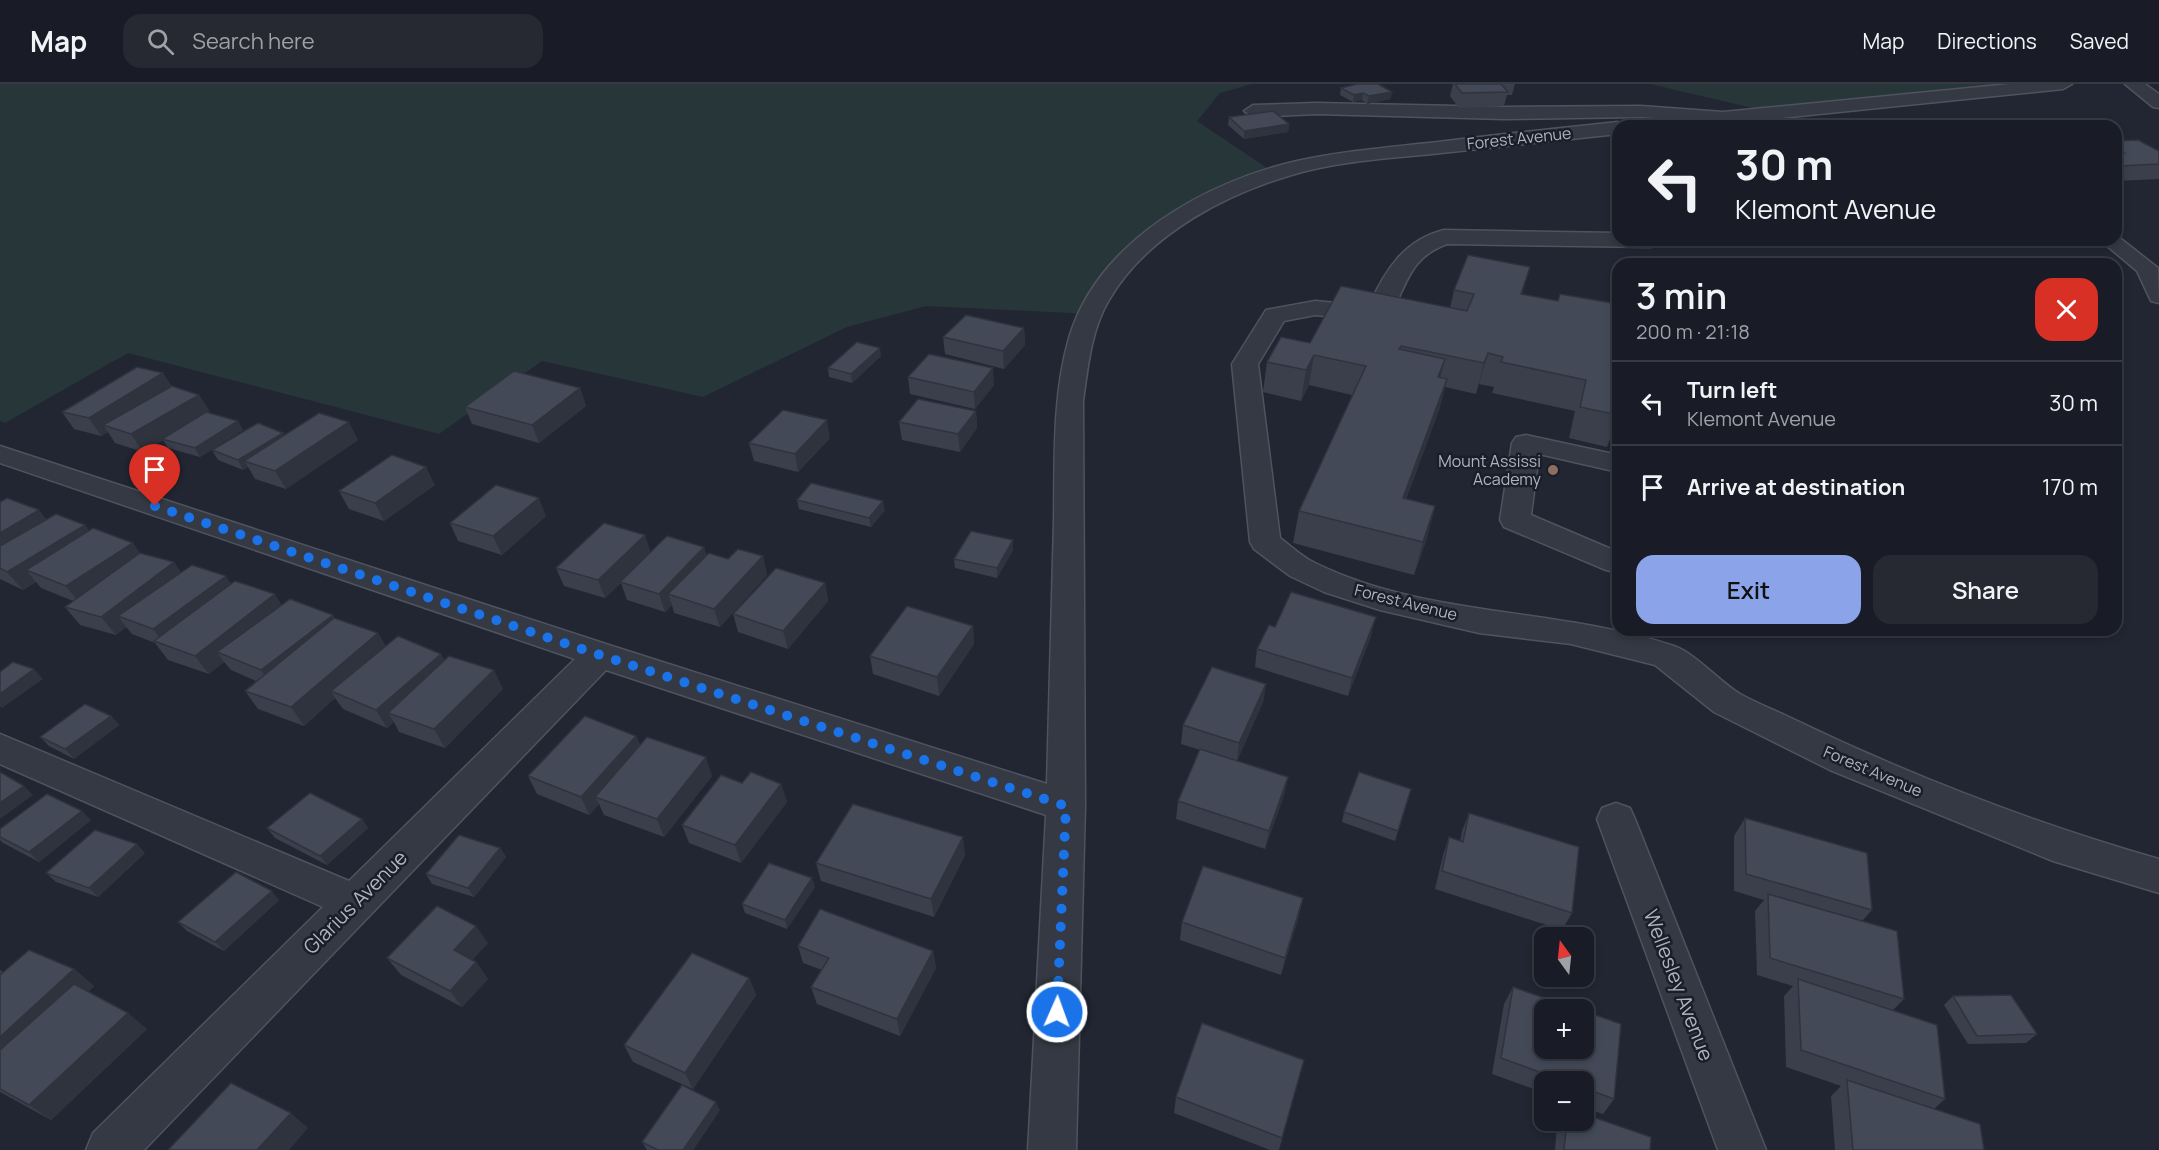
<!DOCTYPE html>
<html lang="en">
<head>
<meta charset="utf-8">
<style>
  :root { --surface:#191c26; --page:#262932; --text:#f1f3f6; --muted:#9fa1a7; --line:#373a43; --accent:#8ba3e9 }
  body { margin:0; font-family:Manrope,sans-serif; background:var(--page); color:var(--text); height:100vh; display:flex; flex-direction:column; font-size:22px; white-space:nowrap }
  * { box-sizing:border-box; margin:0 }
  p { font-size:20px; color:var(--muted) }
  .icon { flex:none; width:33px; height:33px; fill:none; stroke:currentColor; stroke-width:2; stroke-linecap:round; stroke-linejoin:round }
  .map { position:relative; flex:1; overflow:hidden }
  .panel { position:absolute; left:1612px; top:174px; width:510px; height:378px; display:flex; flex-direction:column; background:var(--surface); border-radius:18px; box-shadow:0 3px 9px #0003,0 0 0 2px var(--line) }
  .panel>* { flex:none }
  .hud { position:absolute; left:1612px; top:36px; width:510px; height:126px; border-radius:18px; box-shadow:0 3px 9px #0003,0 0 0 2px var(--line); background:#191c26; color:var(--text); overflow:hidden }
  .needle { width:39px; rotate:345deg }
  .buttons { position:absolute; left:1534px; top:843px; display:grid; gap:12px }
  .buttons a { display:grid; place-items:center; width:60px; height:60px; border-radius:12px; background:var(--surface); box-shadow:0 3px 9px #0003,0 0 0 2px var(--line); font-size:30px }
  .pin { position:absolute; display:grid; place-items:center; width:51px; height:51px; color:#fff; margin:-62px -26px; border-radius:50% 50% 50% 0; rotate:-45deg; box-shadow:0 0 6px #0007 }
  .pin .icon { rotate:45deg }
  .me { position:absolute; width:66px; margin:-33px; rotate:2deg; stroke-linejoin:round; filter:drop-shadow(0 0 4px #0008) }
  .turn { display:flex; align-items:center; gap:21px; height:126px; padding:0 24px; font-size:27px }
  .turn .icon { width:78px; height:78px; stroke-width:2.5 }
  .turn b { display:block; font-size:42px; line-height:51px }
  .round { display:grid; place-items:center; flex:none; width:63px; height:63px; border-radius:18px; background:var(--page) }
  .overview { display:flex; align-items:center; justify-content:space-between; height:102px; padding:0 24px }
  h1 { font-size:36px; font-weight:600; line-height:45px }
  .cta { display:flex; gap:12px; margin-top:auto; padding:12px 24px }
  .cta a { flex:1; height:69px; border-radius:18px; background:var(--accent); color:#111; font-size:24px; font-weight:600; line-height:69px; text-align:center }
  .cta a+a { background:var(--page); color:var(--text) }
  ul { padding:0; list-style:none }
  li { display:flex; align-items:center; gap:18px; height:84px; padding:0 24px; border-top:2px solid var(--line) }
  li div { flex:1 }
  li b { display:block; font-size:22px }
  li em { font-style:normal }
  header { display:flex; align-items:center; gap:36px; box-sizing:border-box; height:84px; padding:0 30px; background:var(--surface); border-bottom:2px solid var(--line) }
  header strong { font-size:28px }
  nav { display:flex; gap:33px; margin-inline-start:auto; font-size:21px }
  .search { width:420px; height:54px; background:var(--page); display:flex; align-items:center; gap:15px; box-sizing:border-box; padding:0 21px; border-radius:18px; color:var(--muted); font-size:22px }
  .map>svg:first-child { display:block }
  .green { fill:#273638 }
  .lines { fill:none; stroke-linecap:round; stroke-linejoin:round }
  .minor-casing { stroke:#4f535e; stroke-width:3 }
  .minor { fill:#343943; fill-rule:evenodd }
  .wall { fill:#3a3f4b }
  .shaded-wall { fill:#2f333d }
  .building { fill:#434957; stroke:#2f333d; stroke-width:1.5 }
  .route { stroke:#1a73e8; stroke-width:10; stroke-dasharray:0 18 }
  .education-dot { fill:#8d6e63; stroke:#1a1e28; stroke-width:2 }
  .labels { text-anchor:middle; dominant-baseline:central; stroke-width:5; stroke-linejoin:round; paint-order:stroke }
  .street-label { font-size:16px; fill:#afb3c0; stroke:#1a1e28 }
  .poi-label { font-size:16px; fill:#afb3c0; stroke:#1a1e28; text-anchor:end }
  .near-street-label { font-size:20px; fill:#afb3c0; stroke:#1a1e28 }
</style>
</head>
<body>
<header>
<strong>Map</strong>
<div class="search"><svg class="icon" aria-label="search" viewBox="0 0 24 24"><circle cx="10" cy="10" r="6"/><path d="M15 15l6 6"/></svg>Search here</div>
<nav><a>Map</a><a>Directions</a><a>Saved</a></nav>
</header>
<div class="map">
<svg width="2159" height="1066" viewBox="0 0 2159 1066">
  <rect width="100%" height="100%" fill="#212632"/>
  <g class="green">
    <polygon points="0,0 1252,0 1220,9 1197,37 1276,90 1247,100 1140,164 1091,230 926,222 847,243 703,313 542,277 439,350 128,269 5,339 0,337"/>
    <polygon points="1650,0 2063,0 1774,29"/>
  </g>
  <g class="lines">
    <defs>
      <g id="minor">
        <polygon points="2010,0 2072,0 2063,5 1702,42 1693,36 1641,33 1504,35 1316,30 1253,33 1244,27 1253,21 1316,19 1504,23 1641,22 1723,28"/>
        <polygon points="2125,0 2145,0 2159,10 2159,24 2153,23"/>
        <path d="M 1618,38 L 1626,42 L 1618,42 L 1618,50 C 1559,56 1500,63 1441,69 C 1395,74 1347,76 1302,88 C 1229,108 1148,149 1109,216 C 1091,246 1088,283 1083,317 L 1085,722 L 1076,1066 L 1028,1066 L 1046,731 L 606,586 L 144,1066 L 86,1066 L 93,1049 L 323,823 L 0,680 L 0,650 L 349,797 L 575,575 L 0,379 L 0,362 L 612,562 L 1047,700 C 1049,612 1052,524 1054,436 C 1055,376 1052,313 1069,254 C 1097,158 1205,98 1297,77 C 1346,66 1396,63 1446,57 C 1504,50 1561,44 1618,38 Z"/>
        <path d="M 1444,146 L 1618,149 L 1618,156 L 1661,156 L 1658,161 L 1650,163 L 1447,160 C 1406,175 1408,204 1387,235 L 1378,237 L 1315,231 L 1284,237 L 1258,280 L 1280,454 C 1291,462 1302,473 1315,479 C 1427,534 1557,523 1674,562 C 1696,570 1719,597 1740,610 C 1756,619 1774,626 1791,634 C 1909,691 2033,739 2159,775 L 2159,809 L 2053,777 L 1830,686 L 1714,628 L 1655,581 L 1571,560 L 1479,549 L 1380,526 L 1324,508 L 1290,492 L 1254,465 L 1250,458 L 1232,280 L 1266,226 L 1315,217 L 1369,222 C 1385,186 1404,156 1444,146 Z"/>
        <polygon points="2116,151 2158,184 2159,219 2151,217 2137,187 2100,156 2116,156"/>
        <polygon points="1526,351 1618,371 1618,388 1539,370 1531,431 1618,468 1618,489 1606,486 1504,443 1500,436 1512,359 1516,353"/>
        <polygon points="1616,719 1630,724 1635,735 1766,1066 1718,1066 1597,735 1602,724"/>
      </g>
    </defs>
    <use href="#minor" class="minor-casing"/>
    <use href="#minor" class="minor"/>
  </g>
  <g class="wall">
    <polygon points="1453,0 1515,0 1512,11 1507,11 1504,22 1459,24 1450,12"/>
    <polygon points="1341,4 1392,8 1390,15 1367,20 1362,16 1353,18 1340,11"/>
    <polygon points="1229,33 1289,40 1288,48 1244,55 1228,41"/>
    <polygon points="2116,57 2159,67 2159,95 2116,97"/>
    <polygon points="1530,183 1522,210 1558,217 1618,220 1618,336 1617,336 1607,363 1569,354 1575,327 1492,309 1494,303 1479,300 1476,310 1445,303 1439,326 1406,415 1435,422 1427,454 1414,491 1293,459 1299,427 1352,311 1309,301 1301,317 1263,308 1267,278 1310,259 1450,224 1454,206"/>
    <polygon points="1024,244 1025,261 1004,285 945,270 943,253"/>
    <polygon points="881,272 852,299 829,293 828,284"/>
    <polygon points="163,289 171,302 199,311 210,328 209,329 238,337 243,346 200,373 168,364 163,356 143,368 115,359 108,348 101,352 74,345 62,328"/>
    <polygon points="908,293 994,301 975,325 910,310"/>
    <polygon points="580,304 586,322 539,359 472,340 465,323"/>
    <polygon points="976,327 977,344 960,368 902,356 899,338"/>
    <polygon points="284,351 358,356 286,405 255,395 248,383 243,386 218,376 212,366"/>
    <polygon points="830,354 798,388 754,377 749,359"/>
    <polygon points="435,401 384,437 349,425 339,407"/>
    <polygon points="797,416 885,426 871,443 799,425"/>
    <polygon points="0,418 46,435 85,441 89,447 140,469 181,488 231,500 282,521 334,534 386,562 445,576 503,605 445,664 399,648 394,638 387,644 343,625 335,614 304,642 258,625 245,607 256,597 231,586 224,578 209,590 168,576 155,559 132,550 126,543 116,551 80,541 65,523 73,517 41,504 36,498 23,506 0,495"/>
    <polygon points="546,432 502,471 458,457 450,439"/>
    <polygon points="1013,456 1013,466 997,494 955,484 954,475"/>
    <polygon points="704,463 706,472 728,475 763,472 767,491 720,543 674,529 672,521 665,528 627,516 621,499 605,514 564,502 556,484 651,468"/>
    <polygon points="825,499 828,517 788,565 738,548 733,530"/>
    <polygon points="973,542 974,560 939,612 873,590 870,572"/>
    <polygon points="1275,543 1371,552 1348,612 1255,583 1257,565"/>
    <polygon points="1266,600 1263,618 1237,677 1288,693 1284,711 1265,765 1176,735 1178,717 1200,666 1181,660 1183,641"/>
    <polygon points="111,632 119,641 74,675 49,662 40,653"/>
    <polygon points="636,652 640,661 712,692 664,753 604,731 599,720 589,731 537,710 528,692"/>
    <polygon points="742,699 781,700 787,718 741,779 689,759 682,741"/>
    <polygon points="1411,705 1395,757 1342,738 1344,728"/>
    <polygon points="1469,729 1572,829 1562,846 1435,805 1443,771 1449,753 1460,757 1462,747"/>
    <polygon points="1745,734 1872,826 1862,837 1904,915 1893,926 1945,1015 1934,1025 1984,1066 1835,1066 1831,1012 1841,1002 1786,983 1784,912 1793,902 1757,891 1755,827 1764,816 1734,807 1734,752"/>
    <polygon points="362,735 368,744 327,781 275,754 267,744"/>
    <polygon points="91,736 39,778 3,759 0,756 0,745"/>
    <polygon points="500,764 506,773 474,813 432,800 426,790"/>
    <polygon points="145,769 98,813 56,798 46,789"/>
    <polygon points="965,771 934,833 821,797 816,779"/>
    <polygon points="815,803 787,845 745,829 742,820"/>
    <polygon points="279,816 224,867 187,847 178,838"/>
    <polygon points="1299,832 1281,891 1180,856 1182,838"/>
    <polygon points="488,859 472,876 476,878 488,895 462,923 401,891 387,874"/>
    <polygon points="798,862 933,867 936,884 900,952 817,920 811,903 822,886 803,879"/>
    <polygon points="74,885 94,902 88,908 147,945 51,1036 0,1008 0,886 3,888"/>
    <polygon points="749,894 756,911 693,1005 633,978 624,961"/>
    <polygon points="1513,903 1614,1015 1603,1030 1584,1024 1584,998 1545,998 1545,1009 1492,990 1504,920"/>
    <polygon points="1953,912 2037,950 2026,959 1968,960 1944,921"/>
    <polygon points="1304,976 1279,1066 1270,1066 1174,1029 1176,1013"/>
    <polygon points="720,1026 693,1066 647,1066 642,1058"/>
    <polygon points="1560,1036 1584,1036 1650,1066 1555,1066 1557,1040"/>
  </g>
  <g class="shaded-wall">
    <polygon points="1392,8 1390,15 1367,20 1369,12"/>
    <polygon points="1363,9 1362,16 1353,18 1354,11"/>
    <polygon points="1289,40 1288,48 1244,55 1244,47"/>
    <polygon points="1024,244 1025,261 1004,285 1003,267"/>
    <polygon points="880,264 881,272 852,299 851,290"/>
    <polygon points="1488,269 1479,300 1476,310 1484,279"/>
    <polygon points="1314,271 1309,301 1301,317 1306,286"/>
    <polygon points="1445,275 1437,306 1438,293"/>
    <polygon points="993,284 994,301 975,325 974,308"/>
    <polygon points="163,289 174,306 103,341 108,348 101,352 89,334"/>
    <polygon points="1447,295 1439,326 1395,446 1403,414"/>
    <polygon points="580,304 586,322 539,359 532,341"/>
    <polygon points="199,311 210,328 143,368 131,350"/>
    <polygon points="976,327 977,344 960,368 958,350"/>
    <polygon points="827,336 830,354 798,388 795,370"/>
    <polygon points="238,337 243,346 200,373 195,364"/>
    <polygon points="349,338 358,356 286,405 275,387"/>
    <polygon points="283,349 288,358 244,377 248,383 243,386 238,376"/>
    <polygon points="426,383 435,401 384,437 375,419"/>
    <polygon points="539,414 546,432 502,471 493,452"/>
    <polygon points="883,417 885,426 871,443 869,434"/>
    <polygon points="1435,422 1427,454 1414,491 1423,458"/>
    <polygon points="39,426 53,444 0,476 0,449"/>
    <polygon points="85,441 98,460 26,486 36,498 23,506 7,488"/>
    <polygon points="645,451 651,469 620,498 621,499 605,514 598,496"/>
    <polygon points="1013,456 1013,466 997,494 997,484"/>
    <polygon points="133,459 146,477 80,520 66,502"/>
    <polygon points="704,463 709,481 668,510 672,521 665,528 659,510"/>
    <polygon points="763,472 767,491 720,543 714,525"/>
    <polygon points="174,478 187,497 118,532 126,543 116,551 101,533"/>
    <polygon points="226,492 238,511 166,562 153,545"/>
    <polygon points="825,499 828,517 788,565 783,547"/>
    <polygon points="275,510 286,528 217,568 224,578 209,590 195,572"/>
    <polygon points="333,531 344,550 274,605 261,586"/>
    <polygon points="1376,533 1371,552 1348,612 1352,594"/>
    <polygon points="973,542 974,560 939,612 937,593"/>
    <polygon points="378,549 389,567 331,607 335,614 304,642 291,623"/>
    <polygon points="441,570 451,588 388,629 394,638 387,644 376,626"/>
    <polygon points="34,585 43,595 2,624 0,622 0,610"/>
    <polygon points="494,586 503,605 445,664 434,645"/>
    <polygon points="1266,600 1263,618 1237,677 1239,659"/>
    <polygon points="111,632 119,641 74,675 65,665"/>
    <polygon points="636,652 644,670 595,713 599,720 589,731 581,713"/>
    <polygon points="706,673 712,692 664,753 657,735"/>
    <polygon points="1288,693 1284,711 1265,765 1269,747"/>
    <polygon points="781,700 787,718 741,779 735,761"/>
    <polygon points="24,702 33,711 0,735 0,719"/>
    <polygon points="82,727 91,736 39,778 29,768"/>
    <polygon points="362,735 368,744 327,781 320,772"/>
    <polygon points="963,753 965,771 934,833 931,815"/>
    <polygon points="137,760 145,769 98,813 89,804"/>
    <polygon points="500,764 506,773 474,813 468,804"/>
    <polygon points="812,794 815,803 787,845 785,836"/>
    <polygon points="272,807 279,816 224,867 215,858"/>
    <polygon points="1303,814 1299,832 1281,891 1285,874"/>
    <polygon points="476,842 488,859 466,883 454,866"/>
    <polygon points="933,867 936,884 900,952 897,935"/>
    <polygon points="476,878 488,895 462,923 450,907"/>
    <polygon points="74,885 94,902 0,990 0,953"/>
    <polygon points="749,894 756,911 693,1005 685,989"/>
    <polygon points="128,929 147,945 51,1036 29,1021"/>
    <polygon points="716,1018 720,1026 693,1066 683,1066"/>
    <polygon points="291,1029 308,1044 289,1066 257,1066"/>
  </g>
  <g class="building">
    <polygon points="1357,0 1378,0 1392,8 1369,12 1363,9 1354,11 1341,4"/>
    <polygon points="1455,0 1501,0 1508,8 1462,9"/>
    <polygon points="1273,27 1289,40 1244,47 1229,33"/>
    <polygon points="2138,56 2159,67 2159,80 2120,82 2116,81 2116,70 2124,69 2116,65 2116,57"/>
    <polygon points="1468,171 1530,183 1521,210 1558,217 1560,210 1618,220 1618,331 1580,323 1586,296 1501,278 1503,273 1488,269 1484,279 1401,262 1399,265 1445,275 1438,293 1447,295 1403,414 1435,422 1423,458 1299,427 1366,282 1314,271 1306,286 1267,278 1281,253 1310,259 1341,202 1467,227 1474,210 1454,206"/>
    <polygon points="966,231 1024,244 1003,267 943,253"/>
    <polygon points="857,258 880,264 851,290 828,284"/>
    <polygon points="929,270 993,284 974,308 908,293"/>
    <polygon points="137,283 163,289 89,334 62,328"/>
    <polygon points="514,287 580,304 532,341 465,323"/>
    <polygon points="172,302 199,311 131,350 103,341"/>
    <polygon points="918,315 976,327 958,350 899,338"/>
    <polygon points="783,326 827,336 795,370 749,359"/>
    <polygon points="206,328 238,337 195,364 162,355"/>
    <polygon points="319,329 349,338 275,387 244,377"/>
    <polygon points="258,339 283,349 238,376 212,366"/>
    <polygon points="392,371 426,383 375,419 339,407"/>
    <polygon points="811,399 883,417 869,434 797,416"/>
    <polygon points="496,401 539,414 493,452 450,439"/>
    <polygon points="7,414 39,426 0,449 0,418"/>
    <polygon points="56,430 85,441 7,488 0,484 0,462"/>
    <polygon points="604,439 645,451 598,496 556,484"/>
    <polygon points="93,444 133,459 66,502 26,486"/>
    <polygon points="971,447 1013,456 997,484 954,475"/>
    <polygon points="667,452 704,463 659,510 620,498"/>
    <polygon points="738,465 763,472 714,525 668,510 709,469 728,475"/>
    <polygon points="140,469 174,478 101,533 65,523"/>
    <polygon points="192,481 226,492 153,545 118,532"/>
    <polygon points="776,484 825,499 783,547 733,530"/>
    <polygon points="235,497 275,510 195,572 154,557"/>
    <polygon points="1291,508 1376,533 1352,594 1257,565 1269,541 1275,543"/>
    <polygon points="290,515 333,531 261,586 217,568"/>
    <polygon points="907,522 973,542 937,593 870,572"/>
    <polygon points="334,534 378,549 291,623 245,607"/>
    <polygon points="398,552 441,570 376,626 331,607"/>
    <polygon points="449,572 494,586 434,645 388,629"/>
    <polygon points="13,578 34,585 0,610 0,588"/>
    <polygon points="1212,583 1266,600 1239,659 1183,641"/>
    <polygon points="85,620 111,632 65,665 40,653"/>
    <polygon points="585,632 636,652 581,713 528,692"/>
    <polygon points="647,653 706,673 657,735 595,713"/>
    <polygon points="1200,665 1288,693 1269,747 1178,717"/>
    <polygon points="0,688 24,702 0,719"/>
    <polygon points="751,688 781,700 735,761 682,741 721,691 742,699"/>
    <polygon points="1359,688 1411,705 1398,747 1344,728"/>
    <polygon points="310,709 362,735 320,772 267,744"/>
    <polygon points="47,710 82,727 29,768 0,753 0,745"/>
    <polygon points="853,720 963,753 931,815 816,779"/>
    <polygon points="1469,729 1579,763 1572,829 1442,787 1449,753 1463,758"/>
    <polygon points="1745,734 1867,769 1872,826 1746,790"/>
    <polygon points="95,746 137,760 89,804 46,789"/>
    <polygon points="459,751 500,764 468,804 426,790"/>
    <polygon points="769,779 812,794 785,836 742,820"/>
    <polygon points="1203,782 1303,814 1285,874 1182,838"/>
    <polygon points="236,788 272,807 215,858 178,838"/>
    <polygon points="1768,810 1897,847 1904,915 1770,874"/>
    <polygon points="437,822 476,842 454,866 476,878 450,907 387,874"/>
    <polygon points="820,825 933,867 897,935 811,903 829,874 798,862"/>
    <polygon points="29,866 74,885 0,953 0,891"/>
    <polygon points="692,869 749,894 685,989 624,961"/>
    <polygon points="1798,895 1937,941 1945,1015 1801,966"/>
    <polygon points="74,900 128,929 29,1021 0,1005 0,966"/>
    <polygon points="1513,903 1579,926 1545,926 1545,964 1584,964 1584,927 1621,940 1614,1015 1584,1004 1584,998 1567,998 1501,974"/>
    <polygon points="2011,911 2037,950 1977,952 1953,912"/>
    <polygon points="1202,939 1304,976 1282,1054 1176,1013"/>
    <polygon points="1847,996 1980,1040 1984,1066 1853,1066"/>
    <polygon points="231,999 291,1029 257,1066 168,1066"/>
    <polygon points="682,1001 716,1018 683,1066 658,1066 642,1058"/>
    <polygon points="1584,1030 1651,1053 1650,1066 1564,1066 1567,1036 1584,1036"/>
  </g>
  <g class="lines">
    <polyline class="route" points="155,422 600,571 1066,722 1057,928"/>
  </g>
  <circle class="education-dot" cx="1553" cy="386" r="6"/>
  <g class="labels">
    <g class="street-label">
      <text transform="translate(1519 54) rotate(-6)">Forest Avenue</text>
      <text transform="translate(1406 518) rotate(14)">Forest Avenue</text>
      <text transform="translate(1873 687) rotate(23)">Forest Avenue</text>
    </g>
    <g class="poi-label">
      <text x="1541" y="377">Mount Assissi<tspan x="1541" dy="18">Academy</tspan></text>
    </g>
    <g class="near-street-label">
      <text transform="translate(355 818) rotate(-45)">Glarius Avenue</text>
      <text transform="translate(1679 901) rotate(69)">Wellesley Avenue</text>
    </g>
  </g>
</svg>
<div class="buttons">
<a><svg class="needle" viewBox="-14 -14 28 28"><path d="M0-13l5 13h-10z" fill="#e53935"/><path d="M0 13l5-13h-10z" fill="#9fa1a7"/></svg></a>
<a>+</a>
<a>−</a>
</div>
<div class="pin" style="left:155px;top:422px;background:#d93025"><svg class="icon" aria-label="arrive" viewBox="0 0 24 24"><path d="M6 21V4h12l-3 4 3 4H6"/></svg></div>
<svg class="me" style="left:1057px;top:928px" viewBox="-20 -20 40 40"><circle r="17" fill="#1a73e8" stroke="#fff" stroke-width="3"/><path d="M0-11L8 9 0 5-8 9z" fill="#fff"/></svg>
<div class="hud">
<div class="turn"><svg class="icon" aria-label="left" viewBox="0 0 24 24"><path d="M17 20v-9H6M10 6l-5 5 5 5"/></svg><div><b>30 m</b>Klemont Avenue</div></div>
</div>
<section class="panel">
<div class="overview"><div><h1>3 min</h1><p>200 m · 21:18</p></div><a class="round" style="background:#d93025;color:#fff"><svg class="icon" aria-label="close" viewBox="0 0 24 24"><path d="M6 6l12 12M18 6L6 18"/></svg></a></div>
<ul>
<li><svg class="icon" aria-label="left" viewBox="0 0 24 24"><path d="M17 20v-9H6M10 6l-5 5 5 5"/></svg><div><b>Turn left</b><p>Klemont Avenue</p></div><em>30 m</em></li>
<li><svg class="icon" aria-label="arrive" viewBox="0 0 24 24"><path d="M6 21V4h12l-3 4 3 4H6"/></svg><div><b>Arrive at destination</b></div><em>170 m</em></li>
</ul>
<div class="cta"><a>Exit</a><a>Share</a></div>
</section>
</div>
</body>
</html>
